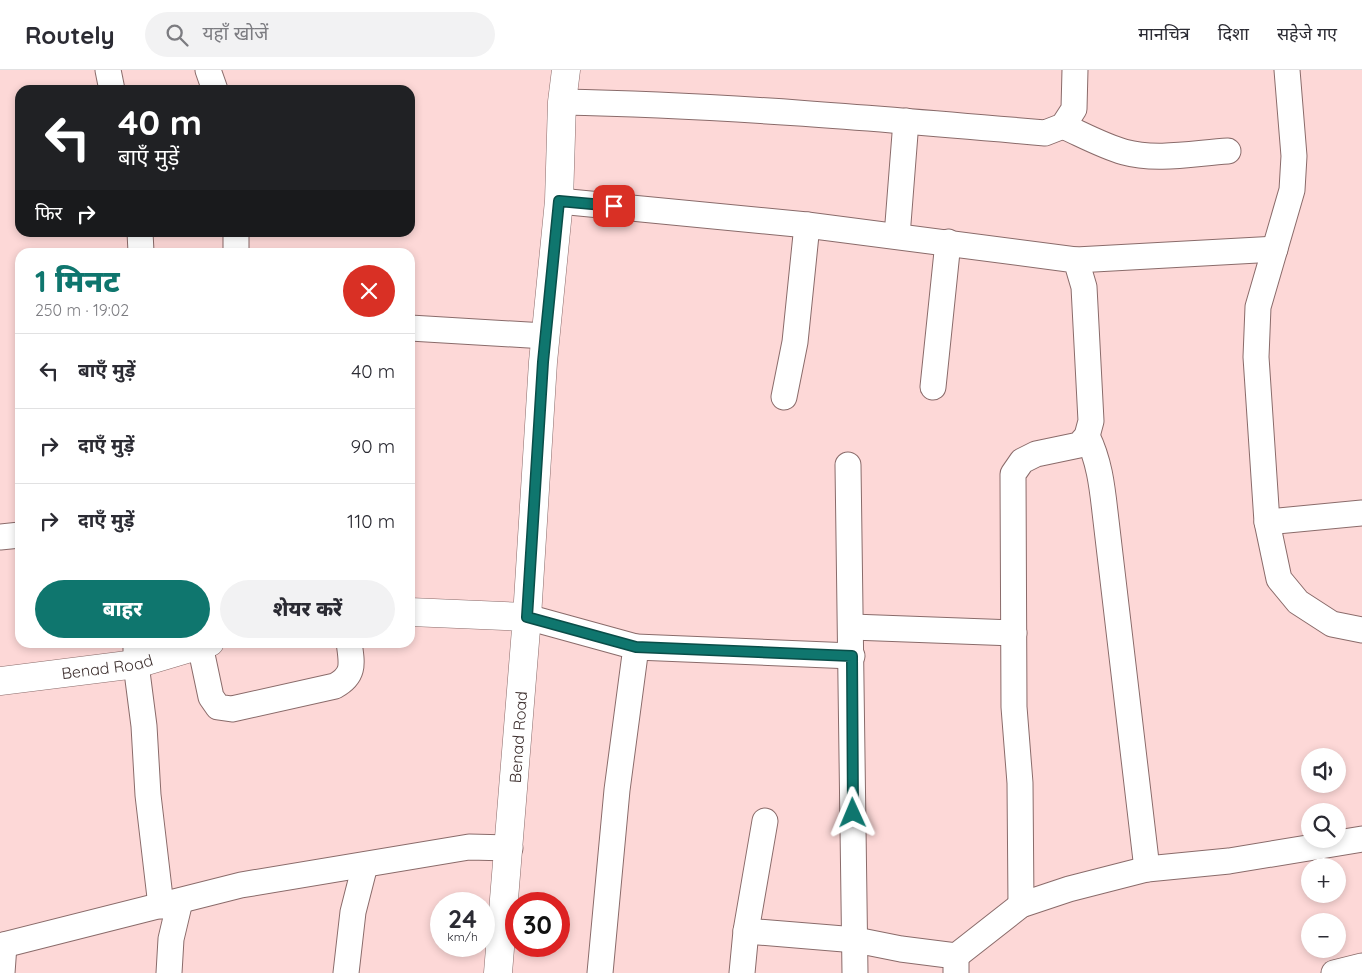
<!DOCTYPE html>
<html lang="hi">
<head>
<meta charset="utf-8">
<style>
  :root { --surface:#fff; --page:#f2f2f3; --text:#2b2b33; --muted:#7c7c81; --line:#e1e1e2; --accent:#0f766e }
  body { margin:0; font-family:Quicksand,"Noto Sans Devanagari",sans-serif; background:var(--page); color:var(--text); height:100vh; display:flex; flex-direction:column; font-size:19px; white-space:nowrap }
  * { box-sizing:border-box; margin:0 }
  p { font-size:16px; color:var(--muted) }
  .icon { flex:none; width:28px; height:28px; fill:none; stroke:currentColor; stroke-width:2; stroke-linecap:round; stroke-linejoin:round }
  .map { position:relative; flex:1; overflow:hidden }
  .panel { position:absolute; left:15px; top:178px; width:400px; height:400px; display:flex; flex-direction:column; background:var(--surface); border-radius:15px; box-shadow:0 2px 8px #0003 }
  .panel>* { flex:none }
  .top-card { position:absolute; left:15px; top:15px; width:400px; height:152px; border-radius:15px; box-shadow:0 2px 8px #0003; background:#202124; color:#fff; overflow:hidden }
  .buttons { position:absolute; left:1301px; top:678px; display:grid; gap:10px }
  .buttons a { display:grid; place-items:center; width:45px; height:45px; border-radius:50%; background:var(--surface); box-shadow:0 2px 8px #0003; font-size:25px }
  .speed { position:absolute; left:430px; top:822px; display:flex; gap:10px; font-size:25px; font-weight:700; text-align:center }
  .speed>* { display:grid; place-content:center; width:65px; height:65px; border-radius:50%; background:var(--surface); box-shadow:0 2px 8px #0003; line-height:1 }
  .speed small { font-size:12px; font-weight:400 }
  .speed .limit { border:8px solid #d22; background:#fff; color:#111 }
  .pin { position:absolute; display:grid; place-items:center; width:42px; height:42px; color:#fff; margin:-21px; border-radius:10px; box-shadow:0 2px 8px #0006 }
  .me { position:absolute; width:55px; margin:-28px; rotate:359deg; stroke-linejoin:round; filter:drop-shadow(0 0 4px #0008) }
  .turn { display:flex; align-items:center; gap:18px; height:105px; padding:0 20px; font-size:22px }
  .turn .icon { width:65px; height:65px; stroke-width:2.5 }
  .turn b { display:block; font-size:35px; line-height:42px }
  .then { display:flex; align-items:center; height:48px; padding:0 20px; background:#0003; gap:10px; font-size:19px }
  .round { display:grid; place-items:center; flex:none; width:52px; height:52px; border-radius:26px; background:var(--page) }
  .overview { display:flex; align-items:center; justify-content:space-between; height:85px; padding:0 20px }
  h1 { font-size:30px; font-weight:800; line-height:38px; color:var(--accent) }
  .button { display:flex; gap:10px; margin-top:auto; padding:10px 20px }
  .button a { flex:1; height:58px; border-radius:30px; background:var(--accent); color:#fff; font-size:20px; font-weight:800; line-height:58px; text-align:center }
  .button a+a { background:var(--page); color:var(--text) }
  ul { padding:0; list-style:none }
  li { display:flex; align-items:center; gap:15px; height:75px; padding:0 20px; border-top:1px solid var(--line) }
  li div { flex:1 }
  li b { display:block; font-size:19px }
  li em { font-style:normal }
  header { display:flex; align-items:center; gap:30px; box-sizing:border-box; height:70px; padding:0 25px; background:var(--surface); border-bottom:1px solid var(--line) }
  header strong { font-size:24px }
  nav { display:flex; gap:28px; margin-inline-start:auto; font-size:18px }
  .search { width:350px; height:45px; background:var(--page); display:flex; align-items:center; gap:12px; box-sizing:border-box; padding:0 18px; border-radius:28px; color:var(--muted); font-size:19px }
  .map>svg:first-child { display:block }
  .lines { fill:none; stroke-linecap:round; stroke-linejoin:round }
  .minor-casing { stroke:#8a6b6a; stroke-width:27 }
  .tertiary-casing { stroke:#8a6b6a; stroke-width:29 }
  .secondary-casing { stroke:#8a6b6a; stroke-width:29 }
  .minor { stroke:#fff; stroke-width:25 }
  .tertiary { stroke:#fff; stroke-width:28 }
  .secondary { stroke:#fff; stroke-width:28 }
  .route-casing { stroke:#0a4d48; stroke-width:12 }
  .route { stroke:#0f766e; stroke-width:9 }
  .labels { text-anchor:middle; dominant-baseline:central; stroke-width:4; stroke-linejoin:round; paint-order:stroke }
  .street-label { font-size:16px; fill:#3e302f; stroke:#fff }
</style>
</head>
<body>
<header>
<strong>Routely</strong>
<div class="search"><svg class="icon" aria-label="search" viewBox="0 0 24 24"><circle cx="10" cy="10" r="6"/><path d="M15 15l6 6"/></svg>यहाँ खोजें</div>
<nav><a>मानचित्र</a><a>दिशा</a><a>सहेजे गए</a></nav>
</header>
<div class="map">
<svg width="1362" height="903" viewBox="0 0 1362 903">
  <rect width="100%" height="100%" fill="#fdd8d7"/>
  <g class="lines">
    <defs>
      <g id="minor">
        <polyline points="108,0 112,20"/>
        <polyline points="208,0 215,20"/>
        <polyline points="1287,0 1294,86 1292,120 1258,237 1256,287 1267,452 1279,509 1298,532 1332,554 1362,560"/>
        <path d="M 562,32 C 723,35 884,49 1045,63 L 1063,56 L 1074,39 L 1075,0"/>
        <path d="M 1063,56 C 1083,65 1103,76 1124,82 C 1156,91 1195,83 1228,81"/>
        <polyline points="559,131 807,155 1076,190 1084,217 1091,351 1087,366 1079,375 1036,384 1022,391 1013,404 1014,637 1020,713 1021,835"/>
        <polyline points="140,162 141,182"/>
        <polyline points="236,162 236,182"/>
        <polyline points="897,166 906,51"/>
        <polyline points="1076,190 1275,179"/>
        <polyline points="410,258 545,266"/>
        <polyline points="933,317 948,172"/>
        <polyline points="784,327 795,272 807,155"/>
        <path d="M 1087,366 C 1099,390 1102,415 1105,442 L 1147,799"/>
        <polyline points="848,395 855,903"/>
        <polyline points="1267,452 1362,443"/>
        <polyline points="0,467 20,465"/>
        <polyline points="527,547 636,577 617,720 600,903"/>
        <polyline points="852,557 1014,563"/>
        <polyline points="136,572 136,594 144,656 148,725 161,836"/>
        <path d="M 200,575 L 211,627 L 218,637 L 232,639 L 335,616 C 355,605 352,594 349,572"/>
        <polyline points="636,577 852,586"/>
        <polyline points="746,861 856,870 901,879 956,886 956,903"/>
        <polyline points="0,876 241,815 469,777 510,778"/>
        <polyline points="956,886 1021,835 1069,819 1147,799 1229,791 1362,769"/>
        <polyline points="2,903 4,875"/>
        <polyline points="169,903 171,869 180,831"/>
        <polyline points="346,903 353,842 365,795"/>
        <polyline points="742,903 746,861 765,751"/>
        <polyline points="1334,903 1362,896"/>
      </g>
      <polyline id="tertiary" points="527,547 543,292 559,131 562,32 566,0"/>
      <g id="secondary">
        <polyline points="410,542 527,547 498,903"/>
        <path id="s1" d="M 0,611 L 136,594 L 210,572"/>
      </g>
    </defs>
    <use href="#minor" class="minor-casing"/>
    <use href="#tertiary" class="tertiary-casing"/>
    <use href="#secondary" class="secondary-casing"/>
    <use href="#minor" class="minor"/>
    <use href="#tertiary" class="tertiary"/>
    <use href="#secondary" class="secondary"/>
  </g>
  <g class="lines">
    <defs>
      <polyline id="route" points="614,136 559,131 543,292 527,547 636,577 852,586 853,743"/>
    </defs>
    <use href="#route" class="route-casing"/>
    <use href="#route" class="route"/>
  </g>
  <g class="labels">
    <g class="street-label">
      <text stroke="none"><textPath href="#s1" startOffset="108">Benad Road</textPath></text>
      <text transform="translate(518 667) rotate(-86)">Benad Road</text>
    </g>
  </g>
</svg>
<div class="buttons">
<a><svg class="icon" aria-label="sound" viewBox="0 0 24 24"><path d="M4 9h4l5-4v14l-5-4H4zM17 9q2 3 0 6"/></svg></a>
<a><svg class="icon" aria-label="search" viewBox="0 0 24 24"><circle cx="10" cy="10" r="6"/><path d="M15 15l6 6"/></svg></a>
<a>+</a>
<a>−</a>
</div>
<div class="speed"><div>24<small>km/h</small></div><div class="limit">30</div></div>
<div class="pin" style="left:614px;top:136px;background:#d93025"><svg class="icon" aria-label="arrive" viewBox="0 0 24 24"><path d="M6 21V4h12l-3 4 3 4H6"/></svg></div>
<svg class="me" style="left:853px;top:743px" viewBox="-20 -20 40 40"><path d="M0-17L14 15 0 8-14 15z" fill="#0f766e" stroke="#fff" stroke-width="4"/></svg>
<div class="top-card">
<div class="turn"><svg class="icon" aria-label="left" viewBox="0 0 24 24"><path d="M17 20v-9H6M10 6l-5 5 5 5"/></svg><div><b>40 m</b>बाएँ मुड़ें</div></div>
<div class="then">फिर<svg class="icon" aria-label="right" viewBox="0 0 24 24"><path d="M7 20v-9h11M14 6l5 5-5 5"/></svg></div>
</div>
<section class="panel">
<div class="overview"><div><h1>1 मिनट</h1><p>250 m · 19:02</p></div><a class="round" style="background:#d93025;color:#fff"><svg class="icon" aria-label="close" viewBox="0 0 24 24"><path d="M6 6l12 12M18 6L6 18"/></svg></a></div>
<ul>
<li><svg class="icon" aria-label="left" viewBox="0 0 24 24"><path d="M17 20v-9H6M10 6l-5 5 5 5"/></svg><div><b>बाएँ मुड़ें</b></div><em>40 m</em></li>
<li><svg class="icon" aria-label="right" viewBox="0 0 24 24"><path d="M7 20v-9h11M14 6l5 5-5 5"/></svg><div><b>दाएँ मुड़ें</b></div><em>90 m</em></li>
<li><svg class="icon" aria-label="right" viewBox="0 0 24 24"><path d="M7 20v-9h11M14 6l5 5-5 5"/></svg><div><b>दाएँ मुड़ें</b></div><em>110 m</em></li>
</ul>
<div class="button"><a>बाहर</a><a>शेयर करें</a></div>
</section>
</div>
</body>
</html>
